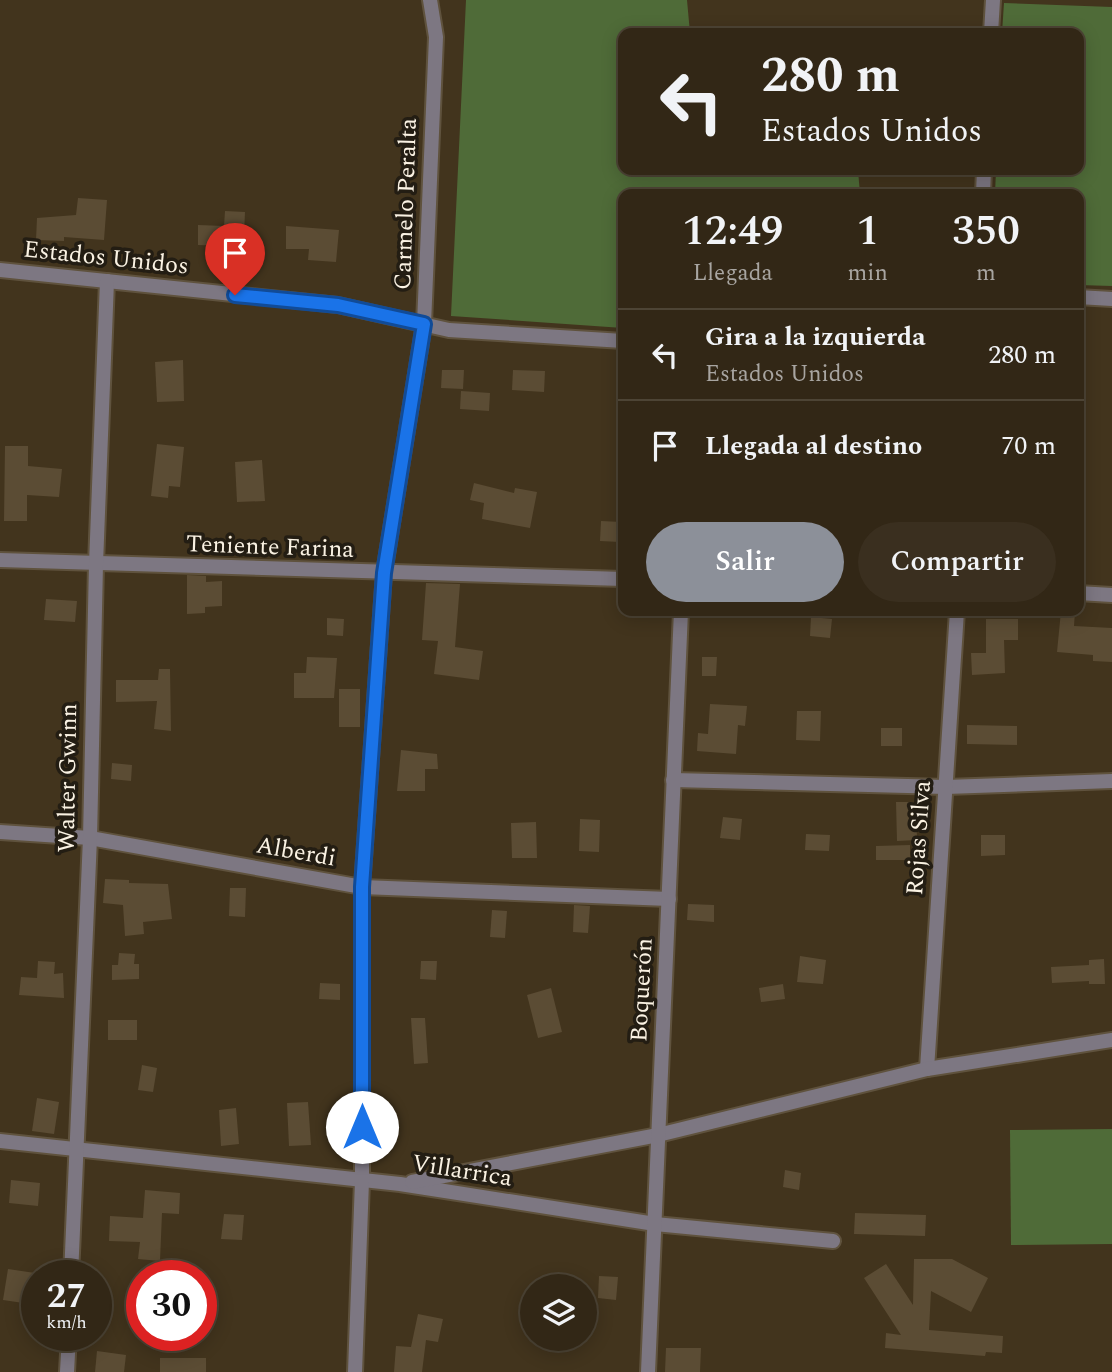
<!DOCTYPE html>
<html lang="es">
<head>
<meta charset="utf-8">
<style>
  :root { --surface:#322716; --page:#3a2f1f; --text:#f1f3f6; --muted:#a8a5a1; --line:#4d4435; --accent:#8c9099 }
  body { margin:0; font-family:Spectral,serif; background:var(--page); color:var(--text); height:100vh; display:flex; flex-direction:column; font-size:26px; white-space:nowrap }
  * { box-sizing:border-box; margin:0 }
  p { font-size:23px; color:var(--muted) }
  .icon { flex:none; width:38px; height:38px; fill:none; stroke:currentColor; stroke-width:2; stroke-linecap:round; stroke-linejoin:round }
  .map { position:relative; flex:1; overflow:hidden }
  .side { position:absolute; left:618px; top:189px; width:466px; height:427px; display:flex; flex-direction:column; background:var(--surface); border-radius:14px; box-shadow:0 4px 18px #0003,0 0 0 2px var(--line) }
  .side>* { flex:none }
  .guide { position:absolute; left:618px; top:28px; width:466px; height:147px; border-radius:14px; box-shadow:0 4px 18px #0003,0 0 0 2px var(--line); background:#322716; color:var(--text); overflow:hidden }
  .controls { position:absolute; left:520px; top:1274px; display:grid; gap:14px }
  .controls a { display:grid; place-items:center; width:77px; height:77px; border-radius:50%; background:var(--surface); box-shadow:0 4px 18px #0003,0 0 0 2px var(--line); font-size:35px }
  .speed { position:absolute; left:21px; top:1260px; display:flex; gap:14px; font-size:35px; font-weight:700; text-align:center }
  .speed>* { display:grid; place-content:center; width:91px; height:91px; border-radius:50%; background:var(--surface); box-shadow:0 4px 18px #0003,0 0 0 2px var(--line); line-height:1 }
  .speed small { font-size:18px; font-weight:400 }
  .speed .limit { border:10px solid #d22; background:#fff; color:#111 }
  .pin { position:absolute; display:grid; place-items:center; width:60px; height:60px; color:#fff; margin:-72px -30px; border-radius:50% 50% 50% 0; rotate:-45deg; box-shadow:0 0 7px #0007 }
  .pin .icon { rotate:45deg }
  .me { position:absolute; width:77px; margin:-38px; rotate:0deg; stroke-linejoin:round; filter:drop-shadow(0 0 5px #0008) }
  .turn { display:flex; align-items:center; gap:24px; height:147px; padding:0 28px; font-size:32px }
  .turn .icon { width:91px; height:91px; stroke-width:2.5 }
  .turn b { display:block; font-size:49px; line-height:60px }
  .eta { display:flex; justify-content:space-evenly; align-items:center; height:119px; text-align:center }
  .eta b { font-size:42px; font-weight:600; line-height:49px }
  .button { display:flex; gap:14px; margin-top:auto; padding:14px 28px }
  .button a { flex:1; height:80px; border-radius:42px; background:var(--accent); color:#fff; font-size:28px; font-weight:600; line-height:80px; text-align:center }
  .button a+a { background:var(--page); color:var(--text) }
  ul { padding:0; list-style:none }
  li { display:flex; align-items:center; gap:21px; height:91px; padding:0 28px; border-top:2px solid var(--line) }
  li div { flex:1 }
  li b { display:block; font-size:26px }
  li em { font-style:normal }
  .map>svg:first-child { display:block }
  .green { fill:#4f6b38 }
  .building { fill:#5b4c34 }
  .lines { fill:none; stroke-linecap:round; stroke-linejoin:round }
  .street-casing { stroke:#5f523d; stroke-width:18 }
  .street { stroke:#7d7782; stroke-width:14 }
  .route-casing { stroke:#114b97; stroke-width:18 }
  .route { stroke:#1a73e8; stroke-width:12 }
  .labels { text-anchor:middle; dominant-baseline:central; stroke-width:7; stroke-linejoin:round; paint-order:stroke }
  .street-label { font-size:24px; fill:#faf2e3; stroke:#231d13 }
</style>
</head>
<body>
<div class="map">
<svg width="1112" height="1372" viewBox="0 0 1112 1372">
  <rect width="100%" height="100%" fill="#42341d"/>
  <g class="green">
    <polygon points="466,0 687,0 690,33 623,33 623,170 858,170 860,194 623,194 623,328 451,316"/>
    <polygon points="1004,3 1112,7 1112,286 1078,285 1078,194 995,194 996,170 1078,170 1078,33 1002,33"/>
    <polygon points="1112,1129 1112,1244 1011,1245 1010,1130"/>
  </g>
  <g class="building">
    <polygon points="78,198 107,200 104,240 64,237 64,241 36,240 37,218 76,215"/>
    <polygon points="225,211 245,212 243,257 222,256 223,246 198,245 198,225 224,226"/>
    <polygon points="286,226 339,230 336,262 308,260 309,249 286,249"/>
    <polygon points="183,360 184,401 157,402 155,362"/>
    <polygon points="442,370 464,370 463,389 441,388"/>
    <polygon points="513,370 545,371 544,392 512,390"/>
    <polygon points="461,391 490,393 489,411 460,409"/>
    <polygon points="157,444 184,447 180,487 169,486 168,498 151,496"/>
    <polygon points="5,446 28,446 28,466 62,469 59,497 27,495 27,521 4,521"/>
    <polygon points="262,460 265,501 237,502 235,462"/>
    <polygon points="474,483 514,493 515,488 537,492 530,528 482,519 484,503 470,500"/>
    <polygon points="601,521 621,522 620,542 600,541"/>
    <polygon points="187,575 206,576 206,582 222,581 222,606 205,607 205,613 187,614"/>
    <polygon points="426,583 460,584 455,647 483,651 479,680 434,674 438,641 422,640"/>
    <polygon points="46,599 77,601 75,622 44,620"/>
    <polygon points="1061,611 1075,611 1074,626 1112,628 1112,662 1093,661 1093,655 1057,652"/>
    <polygon points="811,617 832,619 830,638 810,636"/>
    <polygon points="327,618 344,619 343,636 327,635"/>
    <polygon points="986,619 1018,619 1018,640 1004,640 1005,673 972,675 971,653 986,653"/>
    <polygon points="307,657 337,658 334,698 294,698 294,673 306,673"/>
    <polygon points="702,657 717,657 716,676 702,676"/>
    <polygon points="159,669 170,669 171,731 154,729 157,701 116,702 116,680 158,680"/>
    <rect x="339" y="689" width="21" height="38"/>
    <polygon points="710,704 747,706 745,726 738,725 736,754 697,751 698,733 708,734"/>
    <polygon points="797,711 821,711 820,741 796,740"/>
    <polygon points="967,725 1017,726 1017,745 967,744"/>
    <rect x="881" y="728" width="21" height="18"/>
    <polygon points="401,750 437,754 438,769 425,769 425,791 397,791"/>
    <polygon points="112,763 132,765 131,781 111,779"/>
    <polygon points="896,802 916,802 917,840 897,841"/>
    <polygon points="723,817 742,819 740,840 720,838"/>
    <polygon points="580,819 600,820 599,852 579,851"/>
    <polygon points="536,822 537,858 512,858 511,823"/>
    <polygon points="806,834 830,835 829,851 805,850"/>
    <polygon points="981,835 1005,835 1005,855 981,856"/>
    <polygon points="910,845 910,860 876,860 876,846"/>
    <polygon points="105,879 129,880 129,883 168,884 172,919 143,922 144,934 125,936 123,905 103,903"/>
    <polygon points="230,888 246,888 245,917 229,916"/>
    <polygon points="688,904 714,905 714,922 687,920"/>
    <polygon points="574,905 590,906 588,933 573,932"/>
    <polygon points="492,910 507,911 505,938 490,937"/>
    <polygon points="119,953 135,954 134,964 139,964 139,979 112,980 112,965 118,965"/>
    <polygon points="800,956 826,960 823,984 797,982"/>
    <polygon points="1104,959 1105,984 1089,984 1089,981 1052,983 1051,967 1089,965 1089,960"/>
    <polygon points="38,961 55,962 54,974 63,973 64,998 19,995 21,977 37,978"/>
    <polygon points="421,961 437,961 436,980 420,979"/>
    <polygon points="320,983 340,984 340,1000 319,999"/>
    <polygon points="783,984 785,999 761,1002 759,988"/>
    <polygon points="551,988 562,1032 538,1038 527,995"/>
    <polygon points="411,1018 425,1018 428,1063 414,1064"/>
    <rect x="108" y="1020" width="29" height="20"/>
    <polygon points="142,1065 157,1068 153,1092 138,1090"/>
    <polygon points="37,1098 59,1102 54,1134 32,1131"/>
    <polygon points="308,1102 311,1145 289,1146 287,1103"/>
    <polygon points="236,1108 239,1144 221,1146 219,1110"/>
    <polygon points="785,1170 801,1173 799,1190 783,1187"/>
    <polygon points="11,1180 40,1183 38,1206 9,1203"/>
    <polygon points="145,1190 180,1193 179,1214 162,1213 160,1261 138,1259 140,1242 109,1241 110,1216 143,1218"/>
    <polygon points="855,1213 926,1215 925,1236 854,1234"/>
    <polygon points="224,1214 244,1215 242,1240 221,1239"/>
    <polygon points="914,1259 952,1259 988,1278 971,1312 931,1291 929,1330 1003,1336 1002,1353 986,1352 985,1356 885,1348 886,1333 901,1335 864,1278 886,1264 913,1305"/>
    <polygon points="8,1269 35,1273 30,1304 3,1300"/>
    <polygon points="599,1276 618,1277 616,1300 598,1298"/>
    <polygon points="418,1314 443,1319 438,1342 426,1340 422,1372 394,1372 396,1346 411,1347"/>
    <polygon points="666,1348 701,1348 700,1372 665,1372"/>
    <polygon points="97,1351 126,1355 124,1372 95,1372"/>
    <rect x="160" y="1358" width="46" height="14"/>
  </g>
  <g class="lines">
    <defs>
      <g id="street">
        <polyline points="991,33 993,0"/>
        <polyline points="983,194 984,170"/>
        <polyline points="0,270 338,305 449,330 623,341"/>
        <polyline points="1078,297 1112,299"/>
        <polyline points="0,560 623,579"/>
        <polyline points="1078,593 1112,595"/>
        <polyline points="673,780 946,787 1112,781"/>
        <polyline points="0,832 90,838 362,887 669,899"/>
        <polyline points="927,1069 957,611"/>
        <polyline points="0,1141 400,1184 655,1224 833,1241"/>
        <polyline points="412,1182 658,1135 927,1069 1112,1040"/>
        <polyline points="71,1276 90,838 96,564 107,281"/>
        <polyline points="67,1372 69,1335"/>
        <polyline points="355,1372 362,1181 362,887 384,573 424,324 436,37 430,0"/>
        <polyline points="648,1372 681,611"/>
      </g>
    </defs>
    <use href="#street" class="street-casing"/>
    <use href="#street" class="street"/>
  </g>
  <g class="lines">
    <defs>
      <polyline id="route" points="235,295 338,305 424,324 384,573 362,887 362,1127"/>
    </defs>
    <use href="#route" class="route-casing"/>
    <use href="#route" class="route"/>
  </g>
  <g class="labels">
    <g class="street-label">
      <text transform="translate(406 204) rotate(-88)">Carmelo Peralta</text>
      <text transform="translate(106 258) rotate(6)">Estados Unidos</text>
      <text transform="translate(270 547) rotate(2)">Teniente Farina</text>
      <text transform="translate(68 778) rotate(-89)">Walter Gwinn</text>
      <text transform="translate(919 838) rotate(-86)">Rojas Silva</text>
      <text transform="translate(296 852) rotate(10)">Alberdi</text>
      <text transform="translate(642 990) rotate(-87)">Boquerón</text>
      <text transform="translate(462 1171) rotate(9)">Villarrica</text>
    </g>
  </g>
</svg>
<div class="controls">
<a><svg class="icon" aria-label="layers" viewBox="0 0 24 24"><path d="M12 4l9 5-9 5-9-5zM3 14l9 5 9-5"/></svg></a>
</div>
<div class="speed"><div>27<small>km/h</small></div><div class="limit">30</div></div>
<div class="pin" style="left:235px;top:295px;background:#d93025"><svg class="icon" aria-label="arrive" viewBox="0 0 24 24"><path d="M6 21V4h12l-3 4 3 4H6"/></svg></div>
<svg class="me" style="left:362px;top:1127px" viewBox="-20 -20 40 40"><circle r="19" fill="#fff"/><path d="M0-13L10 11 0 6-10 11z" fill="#1a73e8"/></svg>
<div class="guide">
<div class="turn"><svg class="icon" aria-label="left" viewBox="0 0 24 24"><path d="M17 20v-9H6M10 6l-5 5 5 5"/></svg><div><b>280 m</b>Estados Unidos</div></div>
</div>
<section class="side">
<div class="eta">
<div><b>12:49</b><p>Llegada</p></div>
<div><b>1</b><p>min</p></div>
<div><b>350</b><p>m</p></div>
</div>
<ul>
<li><svg class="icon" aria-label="left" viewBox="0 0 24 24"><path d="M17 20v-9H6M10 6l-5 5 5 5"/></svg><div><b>Gira a la izquierda</b><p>Estados Unidos</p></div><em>280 m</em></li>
<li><svg class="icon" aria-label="arrive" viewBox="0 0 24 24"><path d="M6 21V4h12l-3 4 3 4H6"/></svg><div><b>Llegada al destino</b></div><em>70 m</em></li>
</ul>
<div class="button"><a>Salir</a><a>Compartir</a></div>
</section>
</div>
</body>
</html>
